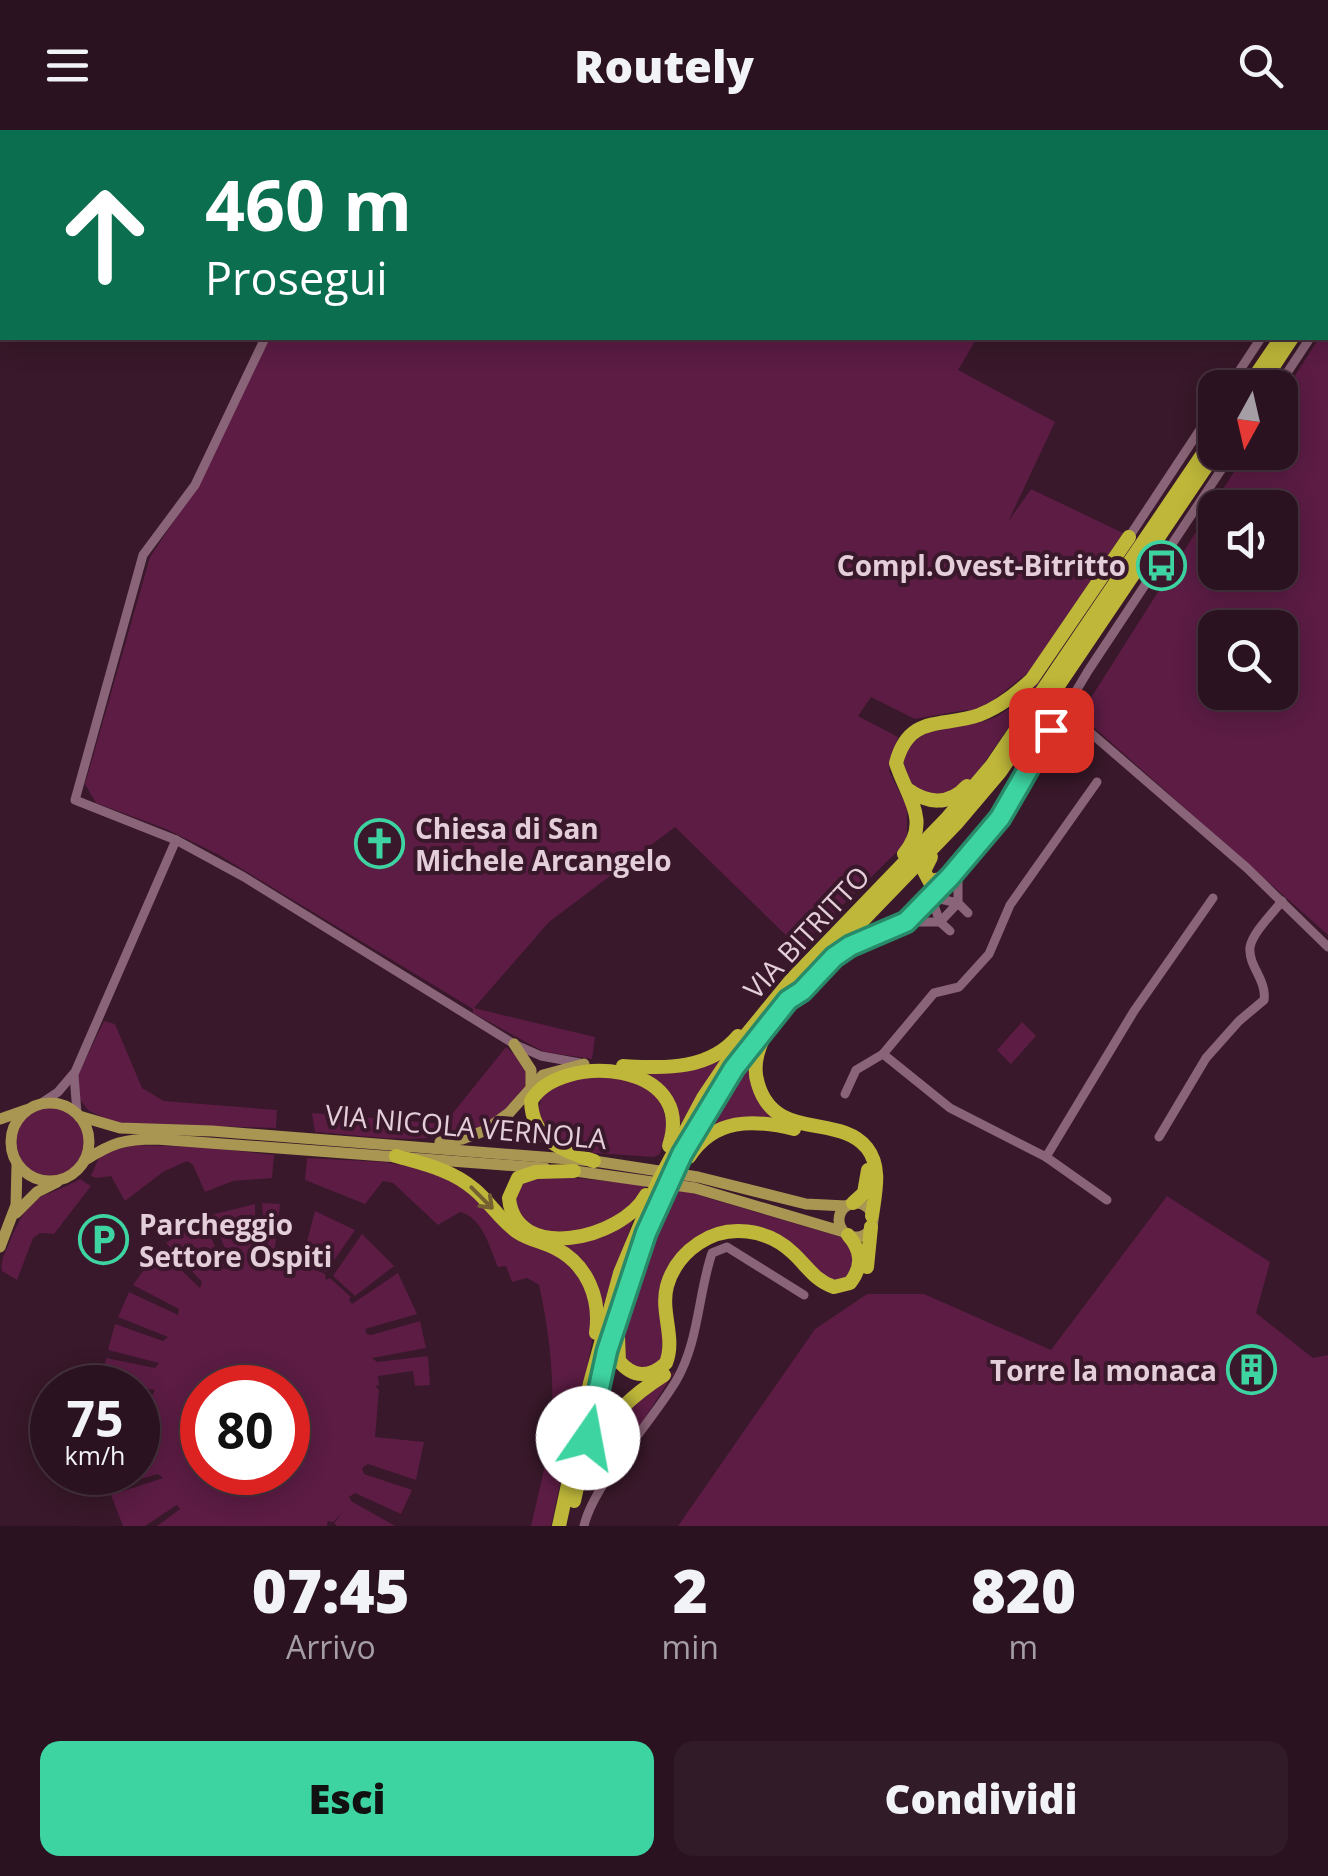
<!DOCTYPE html>
<html lang="it">
<head>
<meta charset="utf-8">
<style>
  :root { --surface:#2a1220; --page:#321b29; --text:#f1f3f6; --muted:#a59ea5; --line:#46323e; --accent:#3ed4a2 }
  body { margin:0; font-family:"Open Sans",sans-serif; background:var(--page); color:var(--text); height:100vh; display:flex; flex-direction:column; font-size:38px; white-space:nowrap }
  * { box-sizing:border-box; margin:0 }
  p { font-size:32px; color:var(--muted) }
  .icon { flex:none; width:55px; height:55px; fill:none; stroke:currentColor; stroke-width:2; stroke-linecap:round; stroke-linejoin:round }
  .map { position:relative; height:1396px; overflow:hidden }
  .panel { display:flex; flex-direction:column; background:var(--surface); flex:1 }
  .panel>* { flex:none }
  .guide { position:absolute; left:0px; top:0px; width:1330px; height:210px; box-shadow:0 5px 25px #0003,0 0 0 2px var(--line); background:#0b6e4f; color:#fff; overflow:hidden }
  .needle { width:65px; rotate:188deg }
  .tools { position:absolute; left:1198px; top:240px; display:grid; gap:20px }
  .tools a { display:grid; place-items:center; width:100px; height:100px; border-radius:20px; background:var(--surface); box-shadow:0 5px 25px #0003,0 0 0 2px var(--line); font-size:50px }
  .speed { position:absolute; left:30px; top:1235px; display:flex; gap:20px; font-size:50px; font-weight:700; text-align:center }
  .speed>* { display:grid; place-content:center; width:130px; height:130px; border-radius:50%; background:var(--surface); box-shadow:0 5px 25px #0003,0 0 0 2px var(--line); line-height:1 }
  .speed small { font-size:25px; font-weight:400 }
  .speed .limit { border:15px solid #d22; background:#fff; color:#111 }
  .pin { position:absolute; display:grid; place-items:center; width:85px; height:85px; color:#fff; margin:-42px; border-radius:20px; box-shadow:0 5px 15px #0006 }
  .me { position:absolute; width:110px; margin:-55px; rotate:12deg; stroke-linejoin:round; filter:drop-shadow(0 0 8px #0008) }
  .turn { display:flex; align-items:center; gap:35px; height:210px; padding:0 40px; font-size:45px }
  .turn .icon { width:130px; height:130px; stroke-width:2.5 }
  .turn b { display:block; font-size:70px; line-height:85px }
  .eta { display:flex; justify-content:space-evenly; align-items:center; height:170px; text-align:center }
  .eta b { font-size:60px; font-weight:800; line-height:70px }
  .primary-button { display:flex; gap:20px; margin-top:auto; padding:20px 40px }
  .primary-button a { flex:1; height:115px; border-radius:20px; background:var(--accent); color:#111; font-size:40px; font-weight:800; line-height:115px; text-align:center }
  .primary-button a+a { background:var(--page); color:var(--text) }
  header { display:flex; justify-content:space-between; align-items:center; height:130px; padding:0 40px; background:var(--surface); font-size:45px; font-weight:800 }
  .map>svg:first-child { display:block }
  .green { fill:#5c1c44; fill-rule:evenodd }
  .lines { fill:none; stroke-linecap:round; stroke-linejoin:round }
  .minor { stroke:#8a6478; stroke-width:9 }
  .major { stroke:#a99653; stroke-width:11 }
  .highway { stroke:#beb73a; stroke-width:14 }
  .oneway { stroke:#746031 }
  .route-casing { stroke:#288a69; stroke-width:25 }
  .route { stroke:#3ed4a2; stroke-width:18 }
  .labels { text-anchor:middle; dominant-baseline:central; stroke-width:8; stroke-linejoin:round; paint-order:stroke }
  .poi-label { font-size:28px; font-weight:bold; fill:#e4ced9; stroke:#38182a; text-anchor:end }
  .street-label { font-size:28px; fill:#e4ced9; stroke:#38182a }
</style>
</head>
<body>
<header><svg class="icon" aria-label="menu" viewBox="0 0 24 24"><path d="M4 6h16M4 12h16M4 18h16"/></svg>Routely<svg class="icon" aria-label="search" viewBox="0 0 24 24"><circle cx="10" cy="10" r="6"/><path d="M15 15l6 6"/></svg></header>
<div class="map">
<svg width="1328" height="1396" viewBox="0 0 1328 1396">
  <rect width="100%" height="100%" fill="#38182a"/>
  <g class="green">
    <polygon points="377,0 994,0 999,2 374,2"/>
    <path d="M 1328,193 L 1328,805 L 1080,585 L 1246,323 L 1280,322 L 1280,269 L 1319,208 L 1328,208 ZM 1215,378 L 1280,378 L 1280,442 L 1215,442 ZM 1215,498 L 1280,498 L 1280,562 L 1215,562 Z"/>
    <polygon points="266,208 977,208 958,240 1055,292 1008,392 1031,359 1123,403 1029,542 977,583 966,580 915,589 871,567 858,586 898,607 889,641 907,677 907,712 799,818 675,697 549,792 474,878 595,907 592,929 544,922 473,883 473,879 217,724 166,699 96,673 85,654 150,427 202,349"/>
    <path d="M 1043,547 L 975,646 L 953,668 L 914,664 L 901,633 C 917,585 963,606 1001,584 C 1017,574 1030,560 1043,547 Z"/>
    <polygon points="104,891 115,894 142,958 164,971 277,980 276,998 115,993 89,981 77,966 78,945"/>
    <polygon points="1022,892 1036,906 1011,934 997,920"/>
    <path d="M 506,917 L 525,934 L 528,950 C 501,1031 378,1006 315,1002 L 312,983 L 444,994 Z"/>
    <polygon points="724,926 675,1002 675,986 644,942"/>
    <polygon points="749,933 781,990 702,1003 746,934"/>
    <polygon points="617,946 656,960 668,994 660,1024 654,1027 579,1022 560,1014 537,986 542,965 572,948"/>
    <circle cx="50" cy="1012" r="34"/>
    <polygon points="132,1015 203,1017 274,1025 272,1048 233,1051 205,1062 193,1035 187,1031 163,1042 125,1071 111,1046 97,1048 91,1046 100,1025"/>
    <path d="M 307,1028 L 384,1032 L 435,1041 L 475,1066 L 586,1146 L 594,1200 L 578,1287 L 570,1295 L 552,1298 C 554,1248 550,1204 539,1155 L 527,1148 L 512,1152 L 506,1136 L 498,1137 C 490,1118 482,1087 460,1082 L 438,1095 L 393,1053 L 383,1051 L 365,1074 L 305,1050 Z"/>
    <path d="M 546,1045 L 645,1055 L 639,1076 L 594,1104 L 541,1102 L 514,1084 C 518,1055 517,1053 546,1045 Z"/>
    <path d="M 80,1049 L 91,1056 L 54,1104 L 40,1103 L 33,1108 L 17,1150 L 2,1141 C 0,1130 6,1121 10,1111 C 33,1058 36,1073 80,1049 Z"/>
    <polygon points="678,1059 844,1108 856,1126 849,1148 830,1153 786,1113 720,1101 669,1142 667,1221 654,1240 627,1237 622,1203 652,1116"/>
    <polygon points="1167,1066 1270,1132 1256,1183 1313,1228 1328,1225 1328,1396 678,1396 815,1199 867,1164 924,1164 1051,1220"/>
    <polygon points="262,1073 280,1074 274,1126 266,1125"/>
    <path d="M 255,1074 L 256,1127 L 260,1132 L 265,1132 L 266,1128 L 294,1131 L 295,1136 L 300,1133 L 325,1144 L 326,1150 L 330,1148 L 351,1167 L 349,1170 L 352,1174 L 398,1143 L 417,1184 L 365,1199 L 367,1204 L 371,1205 L 420,1191 L 426,1218 L 372,1228 L 377,1232 L 428,1226 L 430,1255 L 415,1256 L 413,1241 L 378,1246 L 379,1255 L 375,1256 L 379,1260 L 375,1307 L 424,1312 L 416,1350 L 368,1334 L 362,1338 L 364,1344 L 412,1360 L 401,1384 L 355,1363 L 349,1367 L 351,1371 L 395,1396 L 337,1396 L 334,1393 L 343,1382 L 333,1392 L 328,1391 L 327,1396 L 157,1396 L 180,1379 L 177,1375 L 145,1396 L 123,1396 L 111,1365 L 163,1348 L 158,1344 L 109,1358 L 105,1343 L 138,1342 L 138,1325 L 156,1320 L 153,1316 L 138,1318 L 138,1295 L 150,1295 L 154,1290 L 138,1288 L 138,1265 L 151,1267 L 155,1260 L 102,1254 L 106,1228 L 155,1238 L 159,1233 L 108,1220 L 115,1194 L 163,1211 L 168,1207 L 118,1187 L 129,1162 L 178,1185 L 179,1179 L 133,1155 L 159,1119 L 200,1158 L 202,1152 L 166,1113 L 202,1089 L 224,1135 L 222,1138 L 231,1139 L 235,1133 L 231,1133 L 211,1085 ZM 202,1258 L 288,1258 L 288,1342 L 202,1342 Z"/>
    <polygon points="315,1081 355,1100 326,1142 302,1130"/>
    <polygon points="634,1087 601,1182 559,1114"/>
    <polygon points="362,1104 394,1136 355,1166 333,1146"/>
    <path d="M 675,1241 L 612,1339 L 603,1347 L 592,1346 C 583,1305 647,1262 675,1241 Z"/>
    <polygon points="559,1310 568,1317 551,1396 531,1396 550,1314"/>
  </g>
  <g class="lines">
    <g class="minor">
      <polyline points="373,2 375,0"/>
      <polyline points="1328,99 1328,98"/>
      <polyline points="265,208 195,355 143,425 75,670 176,710 244,747 514,914 541,926 580,933"/>
      <polyline points="1228,258 1261,208"/>
      <polyline points="1277,258 1310,208"/>
      <polyline points="1129,407 1215,277"/>
      <polyline points="1063,579 1247,738 1328,817"/>
      <polyline points="958,741 958,773"/>
      <polyline points="931,767 958,773 968,783"/>
      <polyline points="931,767 940,792 950,801"/>
      <polyline points="908,792 940,792"/>
      <polyline points="940,792 958,773"/>
      <polyline points="906,793 950,747 1000,688 1088,541 1233,322"/>
      <polyline points="883,924 934,863 959,857 989,824 1010,775 1097,652"/>
      <polyline points="74,945 77,983"/>
      <polyline points="845,964 856,940 883,924 950,978 1046,1027 1134,881 1213,768"/>
      <polyline points="37,976 58,962 75,942 176,710"/>
      <path d="M 1159,1007 L 1206,928 L 1239,891 L 1264,870 C 1267,850 1248,836 1250,817 C 1253,802 1273,783 1282,771"/>
      <polyline points="1046,1027 1107,1070"/>
      <path d="M 584,1396 C 593,1355 653,1290 676,1251 C 699,1212 698,1164 712,1123 L 727,1117 L 804,1165"/>
    </g>
    <g class="major">
      <polyline points="514,914 531,940 531,956"/>
      <circle cx="50" cy="1012" r="39"/>
      <polyline points="79,986 120,998 212,1001 594,1031 698,1047 806,1074 846,1076"/>
      <polyline points="0,989 26,980"/>
      <polyline points="440,1012 462,1009 484,1001 509,983 543,945 584,934"/>
      <path d="M 85,1030 C 112,1013 124,1009 156,1009 L 545,1038"/>
      <polyline points="568,1040 695,1058 844,1102"/>
      <circle cx="856" cy="1090" r="17"/>
      <polyline points="16,1083 37,1062 57,1052"/>
      <polyline points="0,1117 16,1075 17,1035"/>
    </g>
    <g class="highway">
      <polyline points="1328,134 1328,133"/>
      <polyline points="1328,154 1328,153"/>
      <polyline points="1247,258 1281,208"/>
      <polyline points="1259,258 1292,208"/>
      <path d="M 907,659 C 928,674 949,676 967,656"/>
      <path d="M 904,724 C 932,691 906,666 896,633 C 909,584 941,598 979,585 C 1000,577 1016,564 1032,549 L 1129,407"/>
      <polyline points="931,727 924,741 933,758 931,767"/>
      <polyline points="930,751 950,747"/>
      <polyline points="839,823 906,793"/>
      <path d="M 763,909 C 756,924 753,939 758,954 C 775,1012 839,983 867,1018 C 882,1037 875,1063 872,1086"/>
      <path d="M 623,936 C 664,938 709,941 738,906"/>
      <path d="M 396,1026 C 424,1034 452,1040 474,1059 C 490,1072 501,1092 519,1103 C 530,1110 543,1112 555,1118 C 587,1134 601,1168 596,1203"/>
      <path d="M 689,1027 C 714,988 753,989 794,999"/>
      <path d="M 594,1031 C 562,1021 532,1009 531,971 C 559,922 698,930 669,1016"/>
      <path d="M 574,1041 L 536,1042 L 518,1048 L 509,1068 C 515,1134 622,1109 646,1065"/>
      <polyline points="661,1069 692,1007 750,916 787,869 956,694 1000,642 1216,322"/>
      <polyline points="853,1073 864,1063 868,1040"/>
      <polyline points="867,1137 871,1097"/>
      <path d="M 618,1206 L 619,1231 C 633,1248 650,1248 666,1233 C 676,1208 660,1182 667,1156 C 672,1138 684,1123 699,1113 C 728,1093 768,1099 793,1123 C 807,1136 815,1151 834,1157 L 850,1153 C 863,1136 862,1121 848,1105"/>
      <path d="M 590,1321 C 609,1287 631,1266 664,1245"/>
      <polyline points="574,1371 607,1221 650,1093"/>
      <polyline points="559,1396 590,1253 620,1143 659,1050 703,968 742,910 792,849 948,687 992,635 1215,306"/>
    </g>
  </g>
  <defs><path id="oneway-shaft" d="M-6 0H5M1.5-3L5.5 0L1.5 3" fill="none" stroke-width="1.6" stroke-linecap="round" stroke-linejoin="round" transform="scale(2.5)"/></defs>
  <use class="oneway" href="#oneway-shaft" transform="translate(482 1068) rotate(45)"/>
  <g class="lines">
    <defs>
      <polyline id="route" points="588,1308 607,1221 646,1103 682,1024 734,938 788,870 802,861 834,827 850,816 906,792 950,747 1000,688 1051,600"/>
    </defs>
    <use href="#route" class="route-casing"/>
    <use href="#route" class="route"/>
  </g>
  <defs>
    <symbol id="bus-ring" viewBox="-11 -11 22 22"><circle r="9.5" fill="#38182a" stroke="#3ed4a2" stroke-width="1.5"/><path d="M-5-6H5V4H4V6H2V4H-2V6H-4V4H-5ZM-3.5-4V0h7V-4ZM-3.5 1.2v1.5H-2V1.2ZM2 1.2v1.5H3.5V1.2Z" fill="#3ed4a2"/></symbol>
    <symbol id="church-ring" viewBox="-11 -11 22 22"><circle r="9.5" fill="#38182a" stroke="#3ed4a2" stroke-width="1.5"/><path d="M-1.2-6h2.4v3.5h3.3v2.4h-3.3V6h-2.4V-.1h-3.3v-2.4h3.3Z" fill="#3ed4a2"/></symbol>
    <symbol id="parking-ring" viewBox="-11 -11 22 22"><circle r="9.5" fill="#38182a" stroke="#3ed4a2" stroke-width="1.5"/><path d="M-3.5-5.5H1a3.5 3.5 0 0 1 0 7H-1V5.5H-3.5ZM-1-3.4V-.6H.8a1.4 1.4 0 0 0 0-2.8Z" fill="#3ed4a2"/></symbol>
    <symbol id="building-ring" viewBox="-11 -11 22 22"><circle r="9.5" fill="#38182a" stroke="#3ed4a2" stroke-width="1.5"/><path d="M-4-6H4V6H1V3H-1V6H-4ZM-2.5-4.3h1.7v1.8h-1.7ZM.8-4.3h1.7v1.8H.8ZM-2.5-1h1.7V.8h-1.7ZM.8-1h1.7V.8H.8Z" fill="#3ed4a2"/></symbol>
  </defs>
  <g fill-rule="evenodd">
    <use href="#bus-ring" x="1134" y="408" width="55" height="55"/>
    <use href="#church-ring" x="352" y="686" width="55" height="55"/>
    <use href="#parking-ring" x="76" y="1082" width="55" height="55"/>
    <use href="#building-ring" x="1224" y="1212" width="55" height="55"/>
  </g>
  <g class="labels">
    <g class="poi-label">
      <text x="1126" y="435">Compl.Ovest-Bitritto</text>
      <text x="415" y="698" text-anchor="start">Chiesa di San<tspan x="415" dy="32">Michele Arcangelo</tspan></text>
      <text x="139" y="1094" text-anchor="start">Parcheggio<tspan x="139" dy="32">Settore Ospiti</tspan></text>
      <text x="1217" y="1240">Torre la monaca</text>
    </g>
    <g class="street-label">
      <text transform="translate(806 802) rotate(-47)">VIA BITRITTO</text>
      <text transform="translate(466 996) rotate(5)">VIA NICOLA VERNOLA</text>
    </g>
  </g>
</svg>
<div class="tools">
<a><svg class="needle" viewBox="-14 -14 28 28"><path d="M0-13l5 13h-10z" fill="#e53935"/><path d="M0 13l5-13h-10z" fill="#a59ea5"/></svg></a>
<a><svg class="icon" aria-label="sound" viewBox="0 0 24 24"><path d="M4 9h4l5-4v14l-5-4H4zM17 9q2 3 0 6"/></svg></a>
<a><svg class="icon" aria-label="search" viewBox="0 0 24 24"><circle cx="10" cy="10" r="6"/><path d="M15 15l6 6"/></svg></a>
</div>
<div class="speed"><div>75<small>km/h</small></div><div class="limit">80</div></div>
<div class="pin" style="left:1051px;top:600px;background:#d93025"><svg class="icon" aria-label="arrive" viewBox="0 0 24 24"><path d="M6 21V4h12l-3 4 3 4H6"/></svg></div>
<svg class="me" style="left:588px;top:1308px" viewBox="-20 -20 40 40"><circle r="19" fill="#fff"/><path d="M0-13L10 11 0 6-10 11z" fill="#3ed4a2"/></svg>
<div class="guide">
<div class="turn"><svg class="icon" aria-label="ahead" viewBox="0 0 24 24"><path d="M12 20V5M6 11l6-6 6 6"/></svg><div><b>460 m</b>Prosegui</div></div>
</div>
</div>
<section class="panel">
<div class="eta">
<div><b>07:45</b><p>Arrivo</p></div>
<div><b>2</b><p>min</p></div>
<div><b>820</b><p>m</p></div>
</div>
<div class="primary-button"><a>Esci</a><a>Condividi</a></div>
</section>
</body>
</html>
